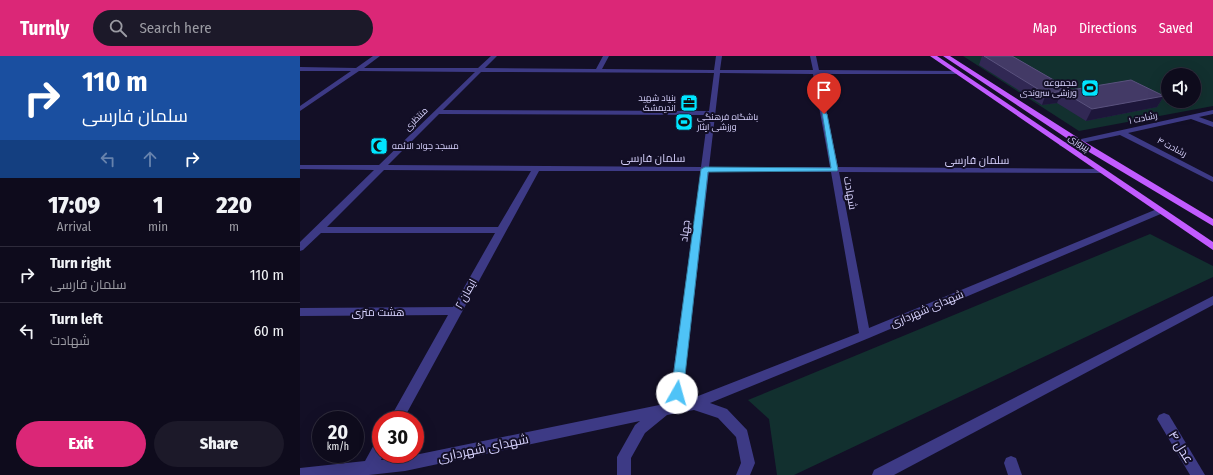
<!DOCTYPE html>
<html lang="en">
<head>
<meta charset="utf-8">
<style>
  :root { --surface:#0e0b1c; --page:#1c1929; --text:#f1f3f6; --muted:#9b9ba3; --line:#2e2b3b; --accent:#db2777 }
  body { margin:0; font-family:"Fira Sans Condensed",Cairo,sans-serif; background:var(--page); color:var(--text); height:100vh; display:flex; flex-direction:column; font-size:15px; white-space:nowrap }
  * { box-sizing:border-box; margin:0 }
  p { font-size:13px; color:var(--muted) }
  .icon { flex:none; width:22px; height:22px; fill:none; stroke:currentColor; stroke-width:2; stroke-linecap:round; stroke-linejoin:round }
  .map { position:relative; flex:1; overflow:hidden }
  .sheet { display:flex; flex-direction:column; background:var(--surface); width:300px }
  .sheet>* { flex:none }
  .guide { background:#1a4fa0; color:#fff; overflow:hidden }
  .controls { position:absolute; left:861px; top:12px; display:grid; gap:8px }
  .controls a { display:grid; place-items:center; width:40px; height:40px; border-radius:50%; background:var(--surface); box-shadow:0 4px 16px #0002,0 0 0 1px var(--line); font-size:20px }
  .speed { position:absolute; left:12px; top:355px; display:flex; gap:8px; font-size:20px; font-weight:700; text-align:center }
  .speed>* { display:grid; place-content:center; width:52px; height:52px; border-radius:50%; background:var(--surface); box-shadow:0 4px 16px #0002,0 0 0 1px var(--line); line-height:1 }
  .speed small { font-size:10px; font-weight:400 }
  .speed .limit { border:6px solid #d22; background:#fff; color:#111 }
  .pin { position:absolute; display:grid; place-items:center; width:34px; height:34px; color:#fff; margin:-41px -17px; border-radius:50% 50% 50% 0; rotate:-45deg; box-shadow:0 0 4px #0007 }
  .pin .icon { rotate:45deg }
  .me { position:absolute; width:44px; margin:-22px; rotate:7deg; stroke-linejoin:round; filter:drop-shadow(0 0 3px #0008) }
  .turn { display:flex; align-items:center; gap:14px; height:84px; padding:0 16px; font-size:18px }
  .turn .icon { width:52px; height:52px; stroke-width:2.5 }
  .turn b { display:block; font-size:28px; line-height:34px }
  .lanes { display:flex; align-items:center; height:38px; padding:0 16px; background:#0003; justify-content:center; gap:20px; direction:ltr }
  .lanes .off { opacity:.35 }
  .eta { display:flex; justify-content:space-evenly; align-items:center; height:68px; text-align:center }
  .eta b { font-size:24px; font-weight:800; line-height:28px }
  .primary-button { display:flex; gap:8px; margin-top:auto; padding:8px 16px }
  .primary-button a { flex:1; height:46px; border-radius:24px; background:var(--accent); color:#fff; font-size:16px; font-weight:800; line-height:46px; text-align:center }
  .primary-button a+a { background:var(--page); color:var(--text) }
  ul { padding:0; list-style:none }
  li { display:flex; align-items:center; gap:12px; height:56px; padding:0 16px; border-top:1px solid var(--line) }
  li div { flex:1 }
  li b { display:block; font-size:15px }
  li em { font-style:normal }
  header { display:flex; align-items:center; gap:24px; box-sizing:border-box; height:56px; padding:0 20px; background:var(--accent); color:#fff }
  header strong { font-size:19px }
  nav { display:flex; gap:22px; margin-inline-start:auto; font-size:14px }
  .search { width:280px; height:36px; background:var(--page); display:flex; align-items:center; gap:10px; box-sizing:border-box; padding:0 14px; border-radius:22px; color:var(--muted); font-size:15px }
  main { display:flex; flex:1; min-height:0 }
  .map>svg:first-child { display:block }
  .green { fill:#12302f; fill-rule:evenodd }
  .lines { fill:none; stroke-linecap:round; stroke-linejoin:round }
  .minor { fill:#3d3a85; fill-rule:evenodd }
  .major { fill:#c25bff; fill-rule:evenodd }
  .wall { fill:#312854 }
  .shaded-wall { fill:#1d163a }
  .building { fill:#433a66; stroke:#5a527e }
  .route { fill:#4fc3f7; stroke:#337fa1 }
  .labels { text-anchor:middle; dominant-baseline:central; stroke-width:4; stroke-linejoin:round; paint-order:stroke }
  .far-poi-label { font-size:9px; fill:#d9d4ff; stroke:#130f26; text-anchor:end }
  .far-street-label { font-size:9px; fill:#d9d4ff; stroke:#130f26 }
  .street-label { font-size:11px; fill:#d9d4ff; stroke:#130f26 }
  .near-street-label { font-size:13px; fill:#d9d4ff; stroke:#130f26 }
</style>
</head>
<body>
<header>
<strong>Turnly</strong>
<div class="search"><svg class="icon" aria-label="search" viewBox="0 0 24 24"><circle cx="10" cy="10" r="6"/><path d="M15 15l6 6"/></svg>Search here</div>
<nav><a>Map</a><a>Directions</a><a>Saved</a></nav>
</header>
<main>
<section class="sheet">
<div class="guide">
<div class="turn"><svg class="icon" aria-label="right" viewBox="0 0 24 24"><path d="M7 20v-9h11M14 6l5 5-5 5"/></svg><div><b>110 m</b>سلمان فارسی</div></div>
<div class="lanes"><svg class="icon off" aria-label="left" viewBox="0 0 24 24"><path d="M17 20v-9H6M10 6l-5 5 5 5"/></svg><svg class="icon off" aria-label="ahead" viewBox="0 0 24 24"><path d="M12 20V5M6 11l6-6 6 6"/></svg><svg class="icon" aria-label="right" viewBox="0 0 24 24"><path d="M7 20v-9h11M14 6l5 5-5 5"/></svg></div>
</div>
<div class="eta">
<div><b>17:09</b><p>Arrival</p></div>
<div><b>1</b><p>min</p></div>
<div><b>220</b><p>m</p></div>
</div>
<ul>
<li><svg class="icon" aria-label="right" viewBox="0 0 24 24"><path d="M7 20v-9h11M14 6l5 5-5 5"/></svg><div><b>Turn right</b><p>سلمان فارسی</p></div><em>110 m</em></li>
<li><svg class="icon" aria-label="left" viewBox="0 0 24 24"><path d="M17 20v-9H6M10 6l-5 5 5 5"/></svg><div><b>Turn left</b><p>شهادت</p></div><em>60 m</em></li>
</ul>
<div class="primary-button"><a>Exit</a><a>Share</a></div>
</section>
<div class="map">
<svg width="913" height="419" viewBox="0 0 913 419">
  <rect width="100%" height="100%" fill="#130f26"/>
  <g class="green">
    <path d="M 663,0 L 913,0 L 913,50 L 779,75 ZM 868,19 L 894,19 L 894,45 L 868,45 Z"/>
    <polygon points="850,178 913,210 913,221 494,419 477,419 469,363 448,344"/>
  </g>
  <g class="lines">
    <g class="minor">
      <path d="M 73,0 L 80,0 L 64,12 L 178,12 L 191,0 L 197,0 L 185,12 L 296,13 L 303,0 L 309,0 L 302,13 L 414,14 L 416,0 L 422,0 L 420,14 L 513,14 L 510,0 L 516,0 L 519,14 L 657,15 L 660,17 L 659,18 L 519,18 L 538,111 L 802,113 L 806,115 L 802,117 L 539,116 L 569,272 L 857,153 L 860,152 L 864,155 L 863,157 L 569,282 L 410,347 L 427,353 L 447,374 L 455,407 L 450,419 L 436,419 L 441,407 L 436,381 L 418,362 L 394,354 L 367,359 L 345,377 L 331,402 L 331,419 L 317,419 L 317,401 L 335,369 L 340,365 L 105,415 L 69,419 L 0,419 L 0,412 L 65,405 L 76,385 L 81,383 L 81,398 L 84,398 L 81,404 L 105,401 L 369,347 L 401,115 L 239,115 L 103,364 L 89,364 L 148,259 L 0,260 L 0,252 L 153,251 L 195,177 L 21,177 L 3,194 L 0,195 L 0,186 L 74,114 L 0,113 L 0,109 L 79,109 L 175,16 L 59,15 L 0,55 L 0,50 L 51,15 L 0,15 L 0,11 L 56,12 ZM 181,16 L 414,17 L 409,55 L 143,54 ZM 420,17 L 513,18 L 530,111 L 409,111 ZM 139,58 L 408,59 L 401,111 L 88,109 ZM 84,114 L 231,115 L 198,171 L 27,171 ZM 409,115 L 531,116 L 559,277 L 393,342 L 382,345 Z"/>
      <polygon points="913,54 913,58 899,61 913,66 913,71 891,63 828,77 913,121 913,126 820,79 763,91 759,89 763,87"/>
      <polygon points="913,240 913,249 594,419 572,419 574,414"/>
      <polygon points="864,357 869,359 905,419 890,419 857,363 859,359"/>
      <polygon points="711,400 716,402 722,419 708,419 704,407 706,402"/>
    </g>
    <g class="major">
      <polygon points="630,0 637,0 913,186 913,194"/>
      <polygon points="643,0 650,0 780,83 913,163 913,170 774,87"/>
    </g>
  </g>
  <polygon class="wall" points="682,0 712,0 771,34 864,40 857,51 786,65 757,47 742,49 679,9"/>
  <g class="shaded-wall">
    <polygon points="762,35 757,47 742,49 746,38"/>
    <polygon points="864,40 857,51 786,65 792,53"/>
  </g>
  <polygon class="building" points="684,0 712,0 771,34 831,24 864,40 792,53 762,35 746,38"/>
  <polygon class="route" points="522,56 527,58 538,114 537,115 408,116 383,337 381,341 377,342 373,341 371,337 401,113 405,111 531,112"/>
  <defs>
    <symbol id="stadium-square" viewBox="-11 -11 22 22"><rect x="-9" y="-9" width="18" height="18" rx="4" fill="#00e5ff" stroke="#130f26"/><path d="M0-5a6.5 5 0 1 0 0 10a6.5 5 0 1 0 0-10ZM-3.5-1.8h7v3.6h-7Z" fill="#111"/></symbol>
    <symbol id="office-square" viewBox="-11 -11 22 22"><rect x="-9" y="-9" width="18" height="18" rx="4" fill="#00e5ff" stroke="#130f26"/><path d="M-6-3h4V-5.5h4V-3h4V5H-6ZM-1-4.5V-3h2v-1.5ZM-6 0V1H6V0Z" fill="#111"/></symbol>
    <symbol id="mosque-square" viewBox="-11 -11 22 22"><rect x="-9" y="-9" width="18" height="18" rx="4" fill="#00e5ff" stroke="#130f26"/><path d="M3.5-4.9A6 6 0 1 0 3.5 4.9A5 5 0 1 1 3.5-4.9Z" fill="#111"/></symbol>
  </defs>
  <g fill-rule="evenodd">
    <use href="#stadium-square" x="780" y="22" width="20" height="20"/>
    <use href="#office-square" x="379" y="37" width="20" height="20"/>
    <use href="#stadium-square" x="374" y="56" width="20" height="20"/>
    <use href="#mosque-square" x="69" y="80" width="20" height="20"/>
  </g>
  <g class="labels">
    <g class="far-poi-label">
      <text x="777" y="27">مجموعه<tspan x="777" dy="10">ورزشی سروندی</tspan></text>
      <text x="376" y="42">بنیاد شهید<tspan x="376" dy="10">اندیمشک</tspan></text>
      <text x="397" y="61" text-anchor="start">باشگاه فرهنگی<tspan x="397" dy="10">ورزشی ایثار</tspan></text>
      <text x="92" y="90" text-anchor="start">مسجد جواد الائمه</text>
    </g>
    <g class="far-street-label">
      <text transform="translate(843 62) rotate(-12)">رشادت ۱</text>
      <text transform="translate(116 63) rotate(-45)">منتظری</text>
      <text transform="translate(779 87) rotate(34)">پیروزی</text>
      <text transform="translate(872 91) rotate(28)">رشادت ۴</text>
    </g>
    <g class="street-label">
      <text x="353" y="102">سلمان فارسی</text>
      <text x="677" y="104">سلمان فارسی</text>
      <text transform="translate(550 137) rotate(80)">شهادت</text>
      <text transform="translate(385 175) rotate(-83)">جهاد</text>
      <text transform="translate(166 238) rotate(-61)">ایمان ۲</text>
      <text transform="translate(627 253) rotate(-23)">شهدای شهرداری</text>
      <text x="78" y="256">هشت متری</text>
    </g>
    <g class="near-street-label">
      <text transform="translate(881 391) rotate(58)">عدل ۴</text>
      <text transform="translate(183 392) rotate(-12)">شهدای شهرداری</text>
    </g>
  </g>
</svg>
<div class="controls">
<a><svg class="icon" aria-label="sound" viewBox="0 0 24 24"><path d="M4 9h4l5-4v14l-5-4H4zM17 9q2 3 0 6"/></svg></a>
</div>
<div class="speed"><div>20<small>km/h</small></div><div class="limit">30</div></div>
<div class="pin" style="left:524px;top:58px;background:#d93025"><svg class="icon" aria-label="arrive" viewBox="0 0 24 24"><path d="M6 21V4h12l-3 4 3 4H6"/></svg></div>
<svg class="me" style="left:377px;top:337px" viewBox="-20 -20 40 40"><circle r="19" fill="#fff"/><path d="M0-13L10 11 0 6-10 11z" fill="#4fc3f7"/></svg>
</div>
</main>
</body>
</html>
